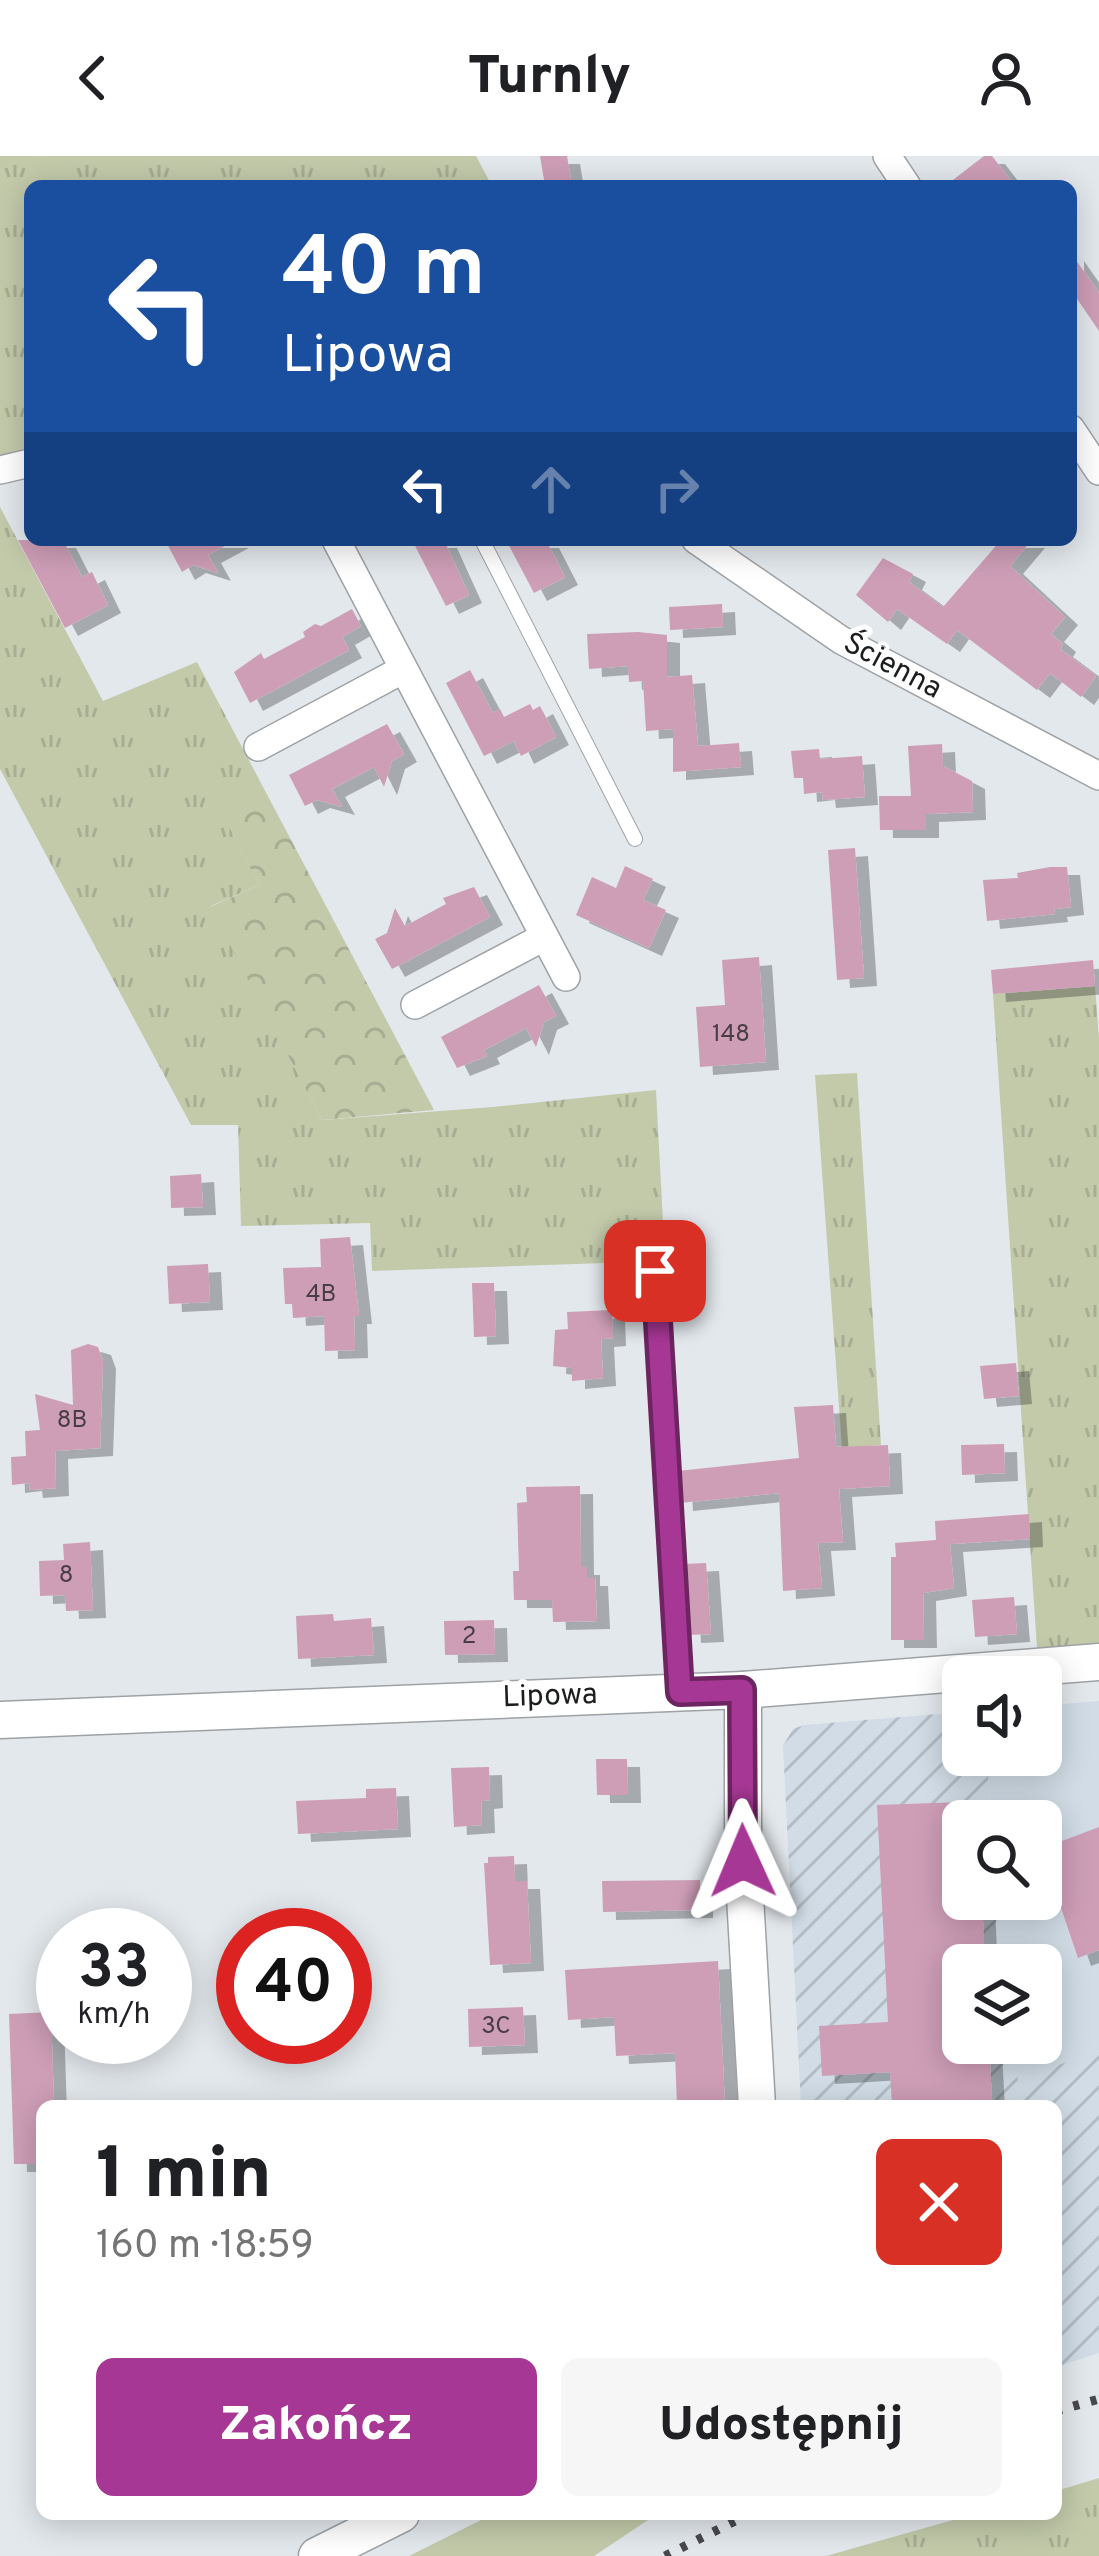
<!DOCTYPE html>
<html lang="pl">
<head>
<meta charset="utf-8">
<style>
  :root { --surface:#fff; --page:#f6f6f6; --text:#202124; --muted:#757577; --accent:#a73795 }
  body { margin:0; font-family:Overpass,sans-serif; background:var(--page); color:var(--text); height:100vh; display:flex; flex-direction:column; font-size:45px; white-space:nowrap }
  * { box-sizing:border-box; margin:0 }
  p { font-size:39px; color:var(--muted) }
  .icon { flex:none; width:66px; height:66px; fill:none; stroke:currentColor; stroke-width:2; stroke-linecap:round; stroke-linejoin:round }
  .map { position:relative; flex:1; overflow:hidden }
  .side { position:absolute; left:36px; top:1944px; width:1026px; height:420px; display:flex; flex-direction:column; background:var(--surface); border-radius:18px; box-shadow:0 6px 30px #0003 }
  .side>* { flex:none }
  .banner { position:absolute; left:24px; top:24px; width:1053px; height:366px; border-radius:18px; box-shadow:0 6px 30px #0003; background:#1a4fa0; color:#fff; overflow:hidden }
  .fabs { position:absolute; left:942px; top:1500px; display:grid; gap:24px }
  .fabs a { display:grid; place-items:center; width:120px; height:120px; border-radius:18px; background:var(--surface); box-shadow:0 6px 30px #0003; font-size:60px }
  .speed { position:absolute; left:36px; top:1752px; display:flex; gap:24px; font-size:60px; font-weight:700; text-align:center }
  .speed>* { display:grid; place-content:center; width:156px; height:156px; border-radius:50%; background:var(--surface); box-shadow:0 6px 30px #0003; line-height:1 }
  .speed small { font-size:30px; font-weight:400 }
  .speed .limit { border:18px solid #d22; background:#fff; color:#111 }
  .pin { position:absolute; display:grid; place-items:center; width:102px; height:102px; color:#fff; margin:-51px; border-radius:24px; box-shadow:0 6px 18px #0006 }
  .me { position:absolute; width:132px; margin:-66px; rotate:359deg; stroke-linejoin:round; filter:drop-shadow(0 0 9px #0008) }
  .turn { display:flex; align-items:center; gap:42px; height:252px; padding:0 60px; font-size:54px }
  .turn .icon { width:156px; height:156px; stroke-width:2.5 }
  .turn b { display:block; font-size:84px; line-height:102px }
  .lanes { display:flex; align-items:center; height:114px; padding:0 60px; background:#0003; justify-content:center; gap:60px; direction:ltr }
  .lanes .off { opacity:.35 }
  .round { display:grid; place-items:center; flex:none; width:126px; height:126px; border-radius:18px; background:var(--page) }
  .headline { display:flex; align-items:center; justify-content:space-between; height:204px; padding:0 60px }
  h1 { font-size:72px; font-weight:800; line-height:90px }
  .action { display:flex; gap:24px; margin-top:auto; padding:24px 60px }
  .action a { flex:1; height:138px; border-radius:18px; background:var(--accent); color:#fff; font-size:48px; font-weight:800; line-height:138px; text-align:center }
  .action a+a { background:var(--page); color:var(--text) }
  header { display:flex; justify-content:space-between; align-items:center; height:156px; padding:0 60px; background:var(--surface); font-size:54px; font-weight:800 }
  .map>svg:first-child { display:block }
  .built { fill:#d1dce6 }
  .industrial { fill:url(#industrial-furrows) }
  .grass { fill:url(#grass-tufts) }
  .forest { fill:url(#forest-crowns) }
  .pitch { fill:#c2caaa }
  .building { fill:#ce9eb7; filter:url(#shadow) }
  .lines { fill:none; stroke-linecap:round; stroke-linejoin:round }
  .service-casing { stroke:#9da2a6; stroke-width:16 }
  .minor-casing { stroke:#9da2a6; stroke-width:30 }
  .tertiary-casing { stroke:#9da2a6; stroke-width:39 }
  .service { stroke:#fff; stroke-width:14 }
  .minor { stroke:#fff; stroke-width:27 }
  .tertiary { stroke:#fff; stroke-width:36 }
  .rail { stroke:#46484b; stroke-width:9; stroke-dasharray:6 12; stroke-linecap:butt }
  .route-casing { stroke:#6d2461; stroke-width:30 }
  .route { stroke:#a73795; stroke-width:21 }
  .labels { text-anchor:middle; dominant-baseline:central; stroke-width:10; stroke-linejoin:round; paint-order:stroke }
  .number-label { font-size:24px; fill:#483d45 }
  .street-label { font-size:30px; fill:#1b1d1f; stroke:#fff }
</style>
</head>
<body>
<header><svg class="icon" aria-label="back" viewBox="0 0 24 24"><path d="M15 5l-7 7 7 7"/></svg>Turnly<svg class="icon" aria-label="person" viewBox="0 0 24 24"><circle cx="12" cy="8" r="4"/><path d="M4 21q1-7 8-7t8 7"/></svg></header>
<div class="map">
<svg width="1099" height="2400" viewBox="0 0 1099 2400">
  <defs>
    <pattern id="industrial-furrows" width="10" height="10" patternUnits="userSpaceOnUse" patternTransform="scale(3)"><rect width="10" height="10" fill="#d1dce6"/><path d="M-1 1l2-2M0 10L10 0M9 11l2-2" fill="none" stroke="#b3bcc5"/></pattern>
    <pattern id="grass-tufts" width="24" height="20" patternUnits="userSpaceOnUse" patternTransform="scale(3)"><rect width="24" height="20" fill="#c2caaa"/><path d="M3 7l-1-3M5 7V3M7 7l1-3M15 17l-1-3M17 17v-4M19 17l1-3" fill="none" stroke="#a6ad92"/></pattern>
    <pattern id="forest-crowns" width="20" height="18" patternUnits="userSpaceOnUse" patternTransform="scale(3)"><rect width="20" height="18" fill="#c2caaa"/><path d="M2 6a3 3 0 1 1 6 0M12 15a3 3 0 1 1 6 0" fill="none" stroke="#a6ad92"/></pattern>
    <filter id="shadow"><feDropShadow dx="13" dy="8" stdDeviation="0" flood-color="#0004"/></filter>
  </defs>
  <rect width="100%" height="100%" fill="#e3e8ed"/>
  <polygon class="built" points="1099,1545 1099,1895 1043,1914 1023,1945 1008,1887 1041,1887 1041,1809 1000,1809 996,1743 1041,1743 1041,1665 991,1665 987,1599 1041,1599 1041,1550"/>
  <polygon class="industrial" points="963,1556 963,1599 987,1599 991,1665 963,1665 963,1743 996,1743 1000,1809 963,1809 963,1887 1008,1887 1023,1943 1043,1914 1099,1895 1099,2197 1056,2211 1056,1950 801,1950 783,1590 793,1573 804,1569"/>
  <g class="grass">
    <polygon points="0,0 476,0 492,30 30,30 30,295 0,302"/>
    <polygon points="0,351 103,545 197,506 262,629 220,652 259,729 211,750 322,964 493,951 656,934 665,1105 372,1115 370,1067 241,1070 238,969 191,969 0,613"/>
    <polygon points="1095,830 1099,883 1099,1488 1037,1492 993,838"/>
    <polygon points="857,917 881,1289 842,1292 815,919"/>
    <polygon points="1099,2322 1099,2400 826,2400 974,2358 1056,2358 1056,2335"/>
  </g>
  <polygon class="forest" points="262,629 434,954 322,964 210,751 259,729 219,651"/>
  <polygon class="pitch" points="493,2358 657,2358 594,2400 409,2400"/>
  <g class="building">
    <polygon points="540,0 567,0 572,30 545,30"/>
    <polygon points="984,0 992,0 1015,30 945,30"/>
    <polygon points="1071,97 1099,137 1099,175 1071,134"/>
    <polygon points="18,384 63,384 82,421 92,416 108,449 65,472"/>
    <polygon points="165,384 236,384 208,399 218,417 193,409 182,416"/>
    <polygon points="412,384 444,384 469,439 446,450"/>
    <polygon points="506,384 546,384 565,421 534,437"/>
    <polygon points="1001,384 1032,384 1010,410 1065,461 1051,478 1063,488 1060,493 1096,520 1081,541 1050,517 1037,534 957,474 947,488 897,453 888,466 856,439 883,402 913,418 909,426 943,451"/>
    <polygon points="722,448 723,471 670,474 669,451"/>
    <polygon points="352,453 361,470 342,481 349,494 250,547 234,516 261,497 264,503 305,481 303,476 315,468 321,470"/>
    <polygon points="638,476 667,479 667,521 692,519 698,590 739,587 741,611 673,616 673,573 646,575 643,525 629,526 628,510 589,513 587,478"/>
    <polygon points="470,514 493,557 500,553 504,561 530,548 533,554 540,550 556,581 521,600 514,585 484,600 446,527"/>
    <polygon points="387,568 404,598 392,605 384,631 374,611 332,633 342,651 317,644 305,650 289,619"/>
    <polygon points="942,588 943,610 972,625 973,656 926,658 926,674 880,674 879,640 911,640 908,590"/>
    <polygon points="819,593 820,603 862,600 865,641 823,644 822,636 804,638 803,622 794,622 791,595"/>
    <polygon points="855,692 864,822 837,824 828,694"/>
    <polygon points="625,710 653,723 643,744 666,754 649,792 576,759 592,721 616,732"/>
    <polygon points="1050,711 1067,711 1071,751 1054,753 1055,758 987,765 983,724 1018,722 1017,717"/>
    <polygon points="474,731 490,761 392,813 375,783 387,777 395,752 405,770 446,748 443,742"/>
    <polygon points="759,801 766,906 700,911 696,851 725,849 722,804"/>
    <polygon points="1093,804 1095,830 993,838 991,814"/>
    <polygon points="539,829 556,860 544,866 536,891 526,872 484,894 487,900 457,912 441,881"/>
    <polygon points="201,1018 203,1051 171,1052 170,1020"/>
    <polygon points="350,1081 359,1160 354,1160 355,1194 325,1195 324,1160 293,1162 292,1148 285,1148 283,1112 321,1111 320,1083"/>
    <polygon points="208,1108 210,1146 169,1148 167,1110"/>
    <polygon points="472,1127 494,1127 496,1180 474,1181"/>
    <polygon points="612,1154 613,1182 601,1183 603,1222 572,1225 572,1212 553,1210 555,1174 568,1173 567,1156"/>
    <polygon points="88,1188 98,1191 103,1205 100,1292 55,1295 56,1332 30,1334 29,1327 12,1329 11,1301 26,1300 25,1275 40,1274 35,1238 73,1249 71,1194"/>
    <polygon points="1016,1207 1019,1240 984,1243 980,1210"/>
    <polygon points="833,1249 836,1291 888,1289 890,1330 839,1333 843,1386 818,1387 822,1432 783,1435 779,1337 680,1347 678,1315 799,1302 794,1251"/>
    <polygon points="1004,1288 1005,1317 962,1319 961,1289"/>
    <polygon points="580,1330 581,1411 587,1411 587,1422 595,1422 597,1465 553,1466 552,1444 514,1444 513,1415 519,1415 517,1347 527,1346 526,1331"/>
    <polygon points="1029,1358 1030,1383 950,1388 954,1432 923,1437 924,1484 891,1484 891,1401 896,1401 895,1387 936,1384 935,1365"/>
    <polygon points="90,1386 93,1454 66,1455 65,1439 40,1440 39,1405 64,1404 63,1388"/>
    <polygon points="706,1407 711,1478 688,1479 684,1408"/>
    <polygon points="1014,1441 1017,1478 975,1481 972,1444"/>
    <polygon points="333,1458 334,1465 371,1462 374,1499 298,1503 296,1460"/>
    <polygon points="494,1464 495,1498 445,1499 444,1465"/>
    <polygon points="596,1603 627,1603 628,1639 597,1639"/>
    <polygon points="489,1611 490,1644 481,1645 482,1669 454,1671 451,1612"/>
    <polygon points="396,1632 398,1673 298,1678 296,1645 366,1642 366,1633"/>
    <polygon points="963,1646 963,1743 982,1743 985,1809 963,1809 963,1887 989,1887 992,1946 892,1950 890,1916 822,1920 819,1870 888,1866 877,1649"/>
    <polygon points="1099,1671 1099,1794 1078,1802 1041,1693"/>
    <polygon points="514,1700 515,1725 527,1725 531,1807 490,1809 484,1707 488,1707 488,1701"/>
    <polygon points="700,1724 700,1754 603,1756 602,1725"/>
    <polygon points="718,1805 725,1950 677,1950 675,1897 616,1900 614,1861 568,1864 565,1814"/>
    <polygon points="523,1851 525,1889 469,1891 468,1853"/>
    <polygon points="51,1856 54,1950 42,1950 42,2008 14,2008 9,1858"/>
  </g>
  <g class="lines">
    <defs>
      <g id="service">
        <polyline points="482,384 635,683"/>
        <polyline points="655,1115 680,1536"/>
      </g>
      <g id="minor">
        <polyline points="887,0 907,30"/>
        <polyline points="1071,273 1099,315"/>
        <polyline points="0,314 30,307"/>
        <polyline points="336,384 566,821"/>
        <polyline points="696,384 841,484 1099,620"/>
        <polyline points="258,591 402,514"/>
        <polyline points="415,849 544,781"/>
      </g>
      <g id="tertiary">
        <polyline points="743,1534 743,1705 757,1950"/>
        <polyline points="0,1564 743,1534 1099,1506"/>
        <polyline points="317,2400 401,2358"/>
      </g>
    </defs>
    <use href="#service" class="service-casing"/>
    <use href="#minor" class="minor-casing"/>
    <use href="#tertiary" class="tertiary-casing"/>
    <use href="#service" class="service"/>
    <use href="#minor" class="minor"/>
    <use href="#tertiary" class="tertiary"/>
    <g class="rail">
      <polyline points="1056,2255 1099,2243"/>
      <polyline points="665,2400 749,2358"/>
    </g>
  </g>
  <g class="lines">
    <defs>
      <polyline id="route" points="655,1115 680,1536 742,1534 743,1705"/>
    </defs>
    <use href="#route" class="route-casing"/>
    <use href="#route" class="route"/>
  </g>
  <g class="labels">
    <g class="number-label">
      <text x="731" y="879">148</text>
      <text x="321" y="1139">4B</text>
      <text x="72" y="1265">8B</text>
      <text x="66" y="1420">8</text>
      <text x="469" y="1481">2</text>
      <text x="496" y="1871">3C</text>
    </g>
    <g class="street-label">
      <text transform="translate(892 511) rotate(28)">Ścienna</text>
      <text transform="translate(550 1541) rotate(-2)">Lipowa</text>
    </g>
  </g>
</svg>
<div class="fabs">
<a><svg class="icon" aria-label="sound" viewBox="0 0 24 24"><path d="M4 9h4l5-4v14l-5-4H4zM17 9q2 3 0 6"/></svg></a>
<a><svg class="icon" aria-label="search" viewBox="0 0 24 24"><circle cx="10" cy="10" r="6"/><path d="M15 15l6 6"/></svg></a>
<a><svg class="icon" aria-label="layers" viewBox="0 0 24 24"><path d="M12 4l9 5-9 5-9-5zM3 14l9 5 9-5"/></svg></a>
</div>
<div class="speed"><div>33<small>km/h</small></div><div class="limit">40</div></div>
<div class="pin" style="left:655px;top:1115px;background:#d93025"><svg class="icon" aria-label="arrive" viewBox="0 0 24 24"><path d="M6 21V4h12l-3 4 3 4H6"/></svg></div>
<svg class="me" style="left:743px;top:1705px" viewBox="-20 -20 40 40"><path d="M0-17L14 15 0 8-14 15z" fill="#a73795" stroke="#fff" stroke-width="4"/></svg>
<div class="banner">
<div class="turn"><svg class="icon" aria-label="left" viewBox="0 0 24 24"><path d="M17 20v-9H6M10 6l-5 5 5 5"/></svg><div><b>40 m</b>Lipowa</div></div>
<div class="lanes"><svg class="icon" aria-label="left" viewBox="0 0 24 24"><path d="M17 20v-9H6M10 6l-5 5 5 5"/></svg><svg class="icon off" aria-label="ahead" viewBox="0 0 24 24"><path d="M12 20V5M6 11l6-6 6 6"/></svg><svg class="icon off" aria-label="right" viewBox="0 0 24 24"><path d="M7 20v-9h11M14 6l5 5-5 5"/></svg></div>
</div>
<section class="side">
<div class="headline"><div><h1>1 min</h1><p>160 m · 18:59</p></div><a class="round" style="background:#d93025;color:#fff"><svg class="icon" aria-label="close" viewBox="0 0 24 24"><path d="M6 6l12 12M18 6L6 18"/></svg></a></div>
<div class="action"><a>Zakończ</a><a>Udostępnij</a></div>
</section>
</div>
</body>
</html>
